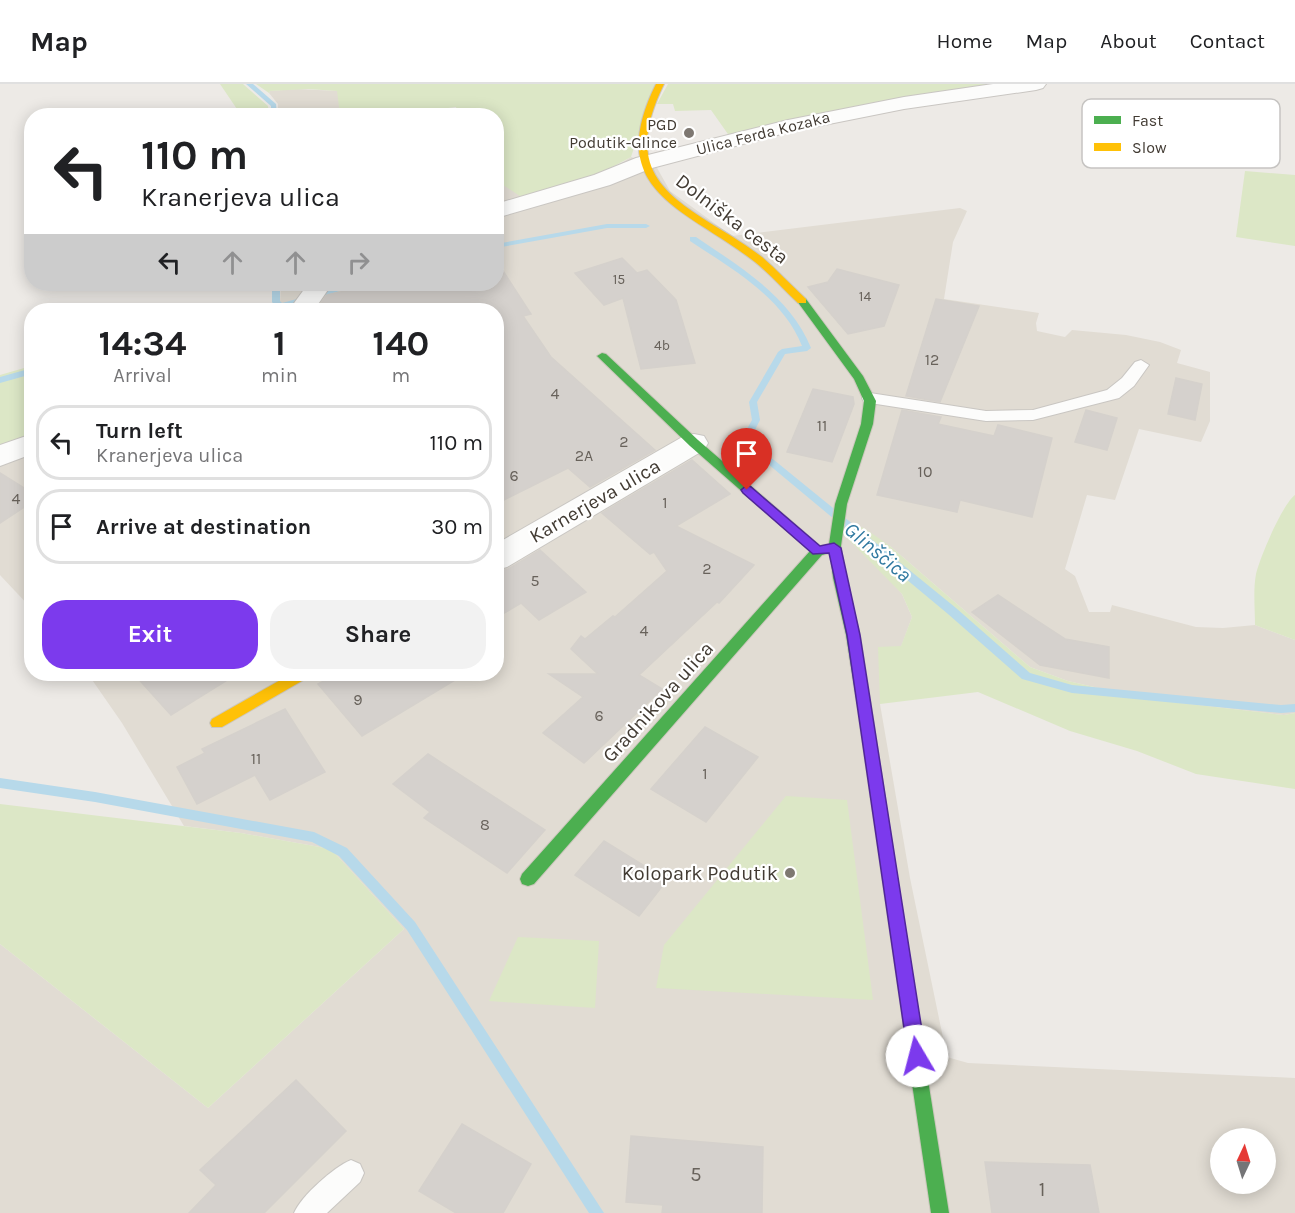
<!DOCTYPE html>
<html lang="en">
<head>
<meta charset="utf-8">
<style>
  :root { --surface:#fff; --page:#f2f2f2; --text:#202124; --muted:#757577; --line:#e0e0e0; --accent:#7c3aed }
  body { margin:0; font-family:Karla,sans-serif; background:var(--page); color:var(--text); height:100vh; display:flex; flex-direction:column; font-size:22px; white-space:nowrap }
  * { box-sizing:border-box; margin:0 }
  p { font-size:20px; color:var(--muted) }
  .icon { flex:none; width:33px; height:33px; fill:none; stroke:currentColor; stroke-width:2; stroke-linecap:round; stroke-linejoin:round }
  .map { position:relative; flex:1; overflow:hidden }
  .drawer { position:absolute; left:24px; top:219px; width:480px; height:378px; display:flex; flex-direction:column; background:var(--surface); border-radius:24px; box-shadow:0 3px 15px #0003 }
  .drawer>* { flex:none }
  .guide { position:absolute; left:24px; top:24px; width:480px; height:183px; border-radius:24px; box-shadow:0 3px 15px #0003; background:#fff; color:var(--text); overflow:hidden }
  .needle { width:39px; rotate:4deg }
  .controls { position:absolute; left:1210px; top:1044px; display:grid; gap:12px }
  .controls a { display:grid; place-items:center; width:66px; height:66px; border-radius:50%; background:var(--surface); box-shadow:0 3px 15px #0003; font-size:30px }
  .pin { position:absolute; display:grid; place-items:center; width:51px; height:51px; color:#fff; margin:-62px -26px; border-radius:50% 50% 50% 0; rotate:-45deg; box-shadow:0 0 6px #0007 }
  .pin .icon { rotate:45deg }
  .me { position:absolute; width:66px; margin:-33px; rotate:352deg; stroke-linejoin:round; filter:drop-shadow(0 0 4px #0008) }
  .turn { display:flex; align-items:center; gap:21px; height:126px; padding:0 18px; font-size:27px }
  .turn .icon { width:78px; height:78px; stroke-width:2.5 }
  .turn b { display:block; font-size:42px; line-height:51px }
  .lanes { display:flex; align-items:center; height:57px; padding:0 18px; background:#0003; justify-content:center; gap:30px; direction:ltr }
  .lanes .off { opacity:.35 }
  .eta { display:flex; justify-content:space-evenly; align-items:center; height:102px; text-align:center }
  .eta b { font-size:36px; font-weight:700; line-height:42px }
  .action { display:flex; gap:12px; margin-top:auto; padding:12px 18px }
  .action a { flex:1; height:69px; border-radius:24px; background:var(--accent); color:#fff; font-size:24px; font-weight:700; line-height:69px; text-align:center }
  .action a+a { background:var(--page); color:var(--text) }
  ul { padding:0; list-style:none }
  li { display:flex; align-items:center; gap:18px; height:75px; margin:0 12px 9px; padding:0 6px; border:3px solid var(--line); border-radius:24px }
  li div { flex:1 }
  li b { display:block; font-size:22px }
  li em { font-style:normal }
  header { display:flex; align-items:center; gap:36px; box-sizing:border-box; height:84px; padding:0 30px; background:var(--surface); border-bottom:2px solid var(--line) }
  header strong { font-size:28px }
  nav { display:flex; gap:33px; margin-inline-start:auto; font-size:21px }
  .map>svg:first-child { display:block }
  .residential { fill:#e1dcd3; fill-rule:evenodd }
  .green { fill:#dce7c6 }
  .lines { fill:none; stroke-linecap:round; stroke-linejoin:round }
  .stream { fill:#b7d9ea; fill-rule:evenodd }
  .building { fill:#d5d1cd; stroke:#d5d1cc; stroke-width:1.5 }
  .lane-casing { stroke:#c9c6c2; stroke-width:2 }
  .street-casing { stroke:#c9c6c2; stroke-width:2 }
  .fast-casing { stroke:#ccc7bd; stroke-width:2 }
  .slow-casing { stroke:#ccc7bd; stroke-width:2 }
  .lane { fill:#fcfcfb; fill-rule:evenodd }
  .street { fill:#fcfcfb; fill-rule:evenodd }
  .fast { fill:#4caf50; fill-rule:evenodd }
  .slow { fill:#ffc107; fill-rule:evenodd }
  .route { fill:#7c3aed; stroke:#51269a; stroke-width:1.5 }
  .poi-dot { fill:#7e7872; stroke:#fff; stroke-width:2 }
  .labels { text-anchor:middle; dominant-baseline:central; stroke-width:4.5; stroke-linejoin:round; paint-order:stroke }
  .far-number-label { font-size:14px; fill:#68625b }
  .far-poi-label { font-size:16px; fill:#423b33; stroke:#fff; text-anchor:end }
  .far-street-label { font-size:16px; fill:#423b33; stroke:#fff }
  .number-label { font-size:16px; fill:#68625b }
  .street-label { font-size:20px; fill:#423b33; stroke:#fff }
  .poi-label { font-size:20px; fill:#423b33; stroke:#fff; text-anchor:end }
  .near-number-label { font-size:20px; fill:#68625b }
  .water-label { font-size:21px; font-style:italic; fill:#3079a0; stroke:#fff }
  .key { fill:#fff; stroke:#c6c4c2; stroke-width:1.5 }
  .key-label { font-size:16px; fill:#423b33 }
</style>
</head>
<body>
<header>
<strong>Map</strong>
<nav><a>Home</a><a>Map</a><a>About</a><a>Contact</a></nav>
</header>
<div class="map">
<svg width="1295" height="1129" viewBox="0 0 1295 1129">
  <rect width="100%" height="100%" fill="#edeae6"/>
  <g class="residential">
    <polygon points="297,5 338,7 340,31 278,31 278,20 269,9 270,7"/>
    <path d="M 631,73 L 656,82 L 670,107 L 732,152 L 960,124 L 967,127 L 953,158 L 944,215 L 1039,229 L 1036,239 L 1037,247 L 1065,253 L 1072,246 L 1126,251 L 1160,258 L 1181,266 L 1177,279 L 1210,288 L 1210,337 L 1201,358 L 1139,345 L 1115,416 L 1087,411 L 1065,485 L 1075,492 L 1089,528 L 1110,528 L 1112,521 L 1196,543 L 1223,544 L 1255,541 L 1295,556 L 1295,629 L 1284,631 L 1146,615 L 1068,597 L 1030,583 L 890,462 L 891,497 L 902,510 L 912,533 L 880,620 L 910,794 L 947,973 L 968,979 L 1295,994 L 1295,1129 L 0,1129 L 0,860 L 208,1024 L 404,845 L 331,765 L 241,749 L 184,742 L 122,639 L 88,590 L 496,590 L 496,226 L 263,226 L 260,224 L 280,219 L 281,200 L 496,200 L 497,97 L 500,101 L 613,84 ZM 1221,1054 L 1266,1054 L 1266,1100 L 1221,1100 Z"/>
    <polygon points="31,354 31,524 0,491 0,365"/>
  </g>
  <g class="green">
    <polygon points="220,0 243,0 268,22 269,31 241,31"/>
    <polygon points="256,0 655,0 631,73 590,95 531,113 520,112 497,97 496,32 458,31 456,23 433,26 433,31 340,31 337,7 308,5 270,7 269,9"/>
    <polygon points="668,0 1014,0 730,53 711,26 675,27 673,20 657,20"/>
    <polygon points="1245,87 1295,91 1295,162 1236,153"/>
    <polygon points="31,282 31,354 0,365 0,291"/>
    <path d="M 1295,411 L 1295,556 L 1255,541 C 1255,525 1253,506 1256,490 C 1260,473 1282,421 1295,411 Z"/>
    <polygon points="857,442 864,444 890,462 1030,583 1068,597 1146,615 1284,631 1295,629 1295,705 1196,690 1137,667 1070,647 978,608 880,620 878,563 901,562 912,533 902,510 848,455 846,447"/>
    <polygon points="786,712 847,716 873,916 656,904 664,861"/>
    <polygon points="0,720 241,749 331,765 404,845 208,1024 0,860"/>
    <polygon points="518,853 599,857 595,924 489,917"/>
  </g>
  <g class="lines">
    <g class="stream">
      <polygon points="246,0 253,0 276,20 277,32 271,32 271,22"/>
      <polygon points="607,140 646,140 650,142 646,144 607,144 496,164 496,160"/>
      <path d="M 690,153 L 696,153 C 740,183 790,212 811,264 L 807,267 L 785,270 L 757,318 L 760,336 L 748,360 L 774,376 L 956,524 L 1030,589 L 1072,601 L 1281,621 L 1295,620 L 1295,628 L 1281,629 L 1072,609 L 1022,595 L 948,530 L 768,380 L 740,363 L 738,361 L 752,336 L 749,318 L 778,268 L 782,265 L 802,262 C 783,213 732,185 690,157 Z"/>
      <polygon points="272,200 280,200 280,217 282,219 352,200 363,200 283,224 272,226 260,226 261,224 274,221 272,218"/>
      <polygon points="32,284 32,290 0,299 0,293"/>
      <polygon points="0,694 95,708 314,748 347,764 415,838 604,1129 589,1129 407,846 339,772 312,758 95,718 0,704"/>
    </g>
  </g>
  <g class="building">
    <polygon points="622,174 637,189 647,186 676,216 695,279 641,285 623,214 604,221 575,189"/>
    <polygon points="496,176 531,230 523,232 551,273 655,366 590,403 568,384 496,420 496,226 316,226 327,211 376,200 496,200"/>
    <polygon points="837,185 899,201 884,242 848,250 808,203 828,198"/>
    <polygon points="936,215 979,222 940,318 906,312"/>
    <polygon points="1176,294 1202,300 1195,336 1168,330"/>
    <polygon points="813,305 853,313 854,320 832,378 787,368"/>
    <polygon points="902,326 941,333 938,340 994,352 998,341 1052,354 1032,433 960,416 957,428 877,411"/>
    <polygon points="1086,326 1117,334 1107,366 1075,358"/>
    <polygon points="692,376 730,410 676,442 754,481 719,519 717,518 639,591 662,605 584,679 543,649 583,613 549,590 598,590 571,565 581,552 585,555 613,532 615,533 667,487 654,468 650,470 602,429"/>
    <polygon points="0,389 32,409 32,418 0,439"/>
    <polygon points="540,466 586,508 539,536 521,519 496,534 496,488 508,485"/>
    <polygon points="998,511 1065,555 1109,563 1109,594 1040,581 972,528"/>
    <polygon points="134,590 237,590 171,631"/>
    <polygon points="337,590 465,590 362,652 318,600"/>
    <polygon points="285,625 325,688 270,716 255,691 197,720 177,683 205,669 202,665"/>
    <polygon points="705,643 758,673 706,738 651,705"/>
    <polygon points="428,670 545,746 507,789 424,734 430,728 393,700"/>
    <polygon points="604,757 667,796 639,832 575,791"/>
    <polygon points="296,996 346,1047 264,1129 189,1129 216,1101 200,1086"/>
    <polygon points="462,1040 531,1080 503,1129 456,1129 419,1107"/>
    <polygon points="631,1052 763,1063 762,1129 662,1129 663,1121 626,1118"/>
    <polygon points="985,1078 1090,1081 1099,1129 992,1129"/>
  </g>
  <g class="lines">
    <defs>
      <g id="lane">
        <polygon points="1141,276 1149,281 1134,302 1119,314 1033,336 986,337 870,319 864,318 862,314 864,310 870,309 986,327 1033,326 1107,306 1122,294 1135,278"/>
        <path d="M 351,1076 L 360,1080 L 364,1089 L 360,1098 L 327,1129 L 294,1129 C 301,1112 334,1083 351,1076 Z"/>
      </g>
      <g id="street">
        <polygon points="993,0 1046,0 1043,4 1036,6 904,25 789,48 652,84 610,101 496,134 496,120 594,91 636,74 788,36 904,13"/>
        <polygon points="308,200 332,200 314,226 289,226"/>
        <polygon points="32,350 32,370 0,382 0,361"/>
        <polygon points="694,350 704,352 708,359 704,366 507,483 496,486 496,460 684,352"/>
      </g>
      <g id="fast">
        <polygon points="802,214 806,215 863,292 876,317 873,340 847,420 841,462 845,494 860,551 871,621 869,625 859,625 857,621 846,551 833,494 830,469 822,471 534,800 528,802 522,800 520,795 522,790 810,467 690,362 597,272 602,269 606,270 698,356 820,462 829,460 835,420 861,340 864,317 854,295 797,217"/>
        <polygon points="912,937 918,939 920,945 949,1129 931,1129 904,945 906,939"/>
      </g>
      <g id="slow">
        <path d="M 656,0 L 664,0 C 611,107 694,121 762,173 C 777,186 791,201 806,215 L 806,219 L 798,219 C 784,206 770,190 755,178 C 686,124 602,108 656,0 Z"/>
        <polygon points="291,590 309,590 307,594 222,643 212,643 210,639 212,635"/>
        <polygon points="864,615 869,617 871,621 920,945 918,951 912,953 906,951 904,945 857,621 859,617"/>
      </g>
    </defs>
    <use href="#lane" class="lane-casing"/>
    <use href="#street" class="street-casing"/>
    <use href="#fast" class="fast-casing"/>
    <use href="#slow" class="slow-casing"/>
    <use href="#lane" class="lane"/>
    <use href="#street" class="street"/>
    <use href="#fast" class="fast"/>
    <use href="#slow" class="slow"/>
  </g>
  <polygon class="route" points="747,401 751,403 820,462 834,459 841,464 860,551 926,972 923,978 917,980 911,978 908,972 847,551 829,469 813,470 743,409 741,406"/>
  <g class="poi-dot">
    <circle cx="689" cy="49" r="6"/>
    <circle cx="790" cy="789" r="6"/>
  </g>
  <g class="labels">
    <g class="far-number-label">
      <text x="619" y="195">15</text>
      <text x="865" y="212">14</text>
      <text x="662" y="261">4b</text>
    </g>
    <g class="far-poi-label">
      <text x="677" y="40">PGD<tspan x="677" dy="18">Podutik-Glince</tspan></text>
    </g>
    <g class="far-street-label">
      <text transform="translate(763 49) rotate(-14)">Ulica Ferda Kozaka</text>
    </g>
    <g class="number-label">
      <text x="932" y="275">12</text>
      <text x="555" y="309">4</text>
      <text x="822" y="341">11</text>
      <text x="624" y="357">2</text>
      <text x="584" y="371">2A</text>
      <text x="925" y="387">10</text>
      <text x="514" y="391">6</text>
      <text x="16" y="414">4</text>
      <text x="665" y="418">1</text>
      <text x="707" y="484">2</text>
      <text x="535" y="496">5</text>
      <text x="644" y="546">4</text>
      <text x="358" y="615">9</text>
      <text x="599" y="631">6</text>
      <text x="256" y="674">11</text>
      <text x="705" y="689">1</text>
      <text x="485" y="740">8</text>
    </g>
    <g class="street-label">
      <text transform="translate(732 135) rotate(37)">Dolniška cesta</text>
      <text transform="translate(595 417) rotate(-30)">Karnerjeva ulica</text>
      <text transform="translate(658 618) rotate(-48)">Gradnikova ulica</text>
    </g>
    <g class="poi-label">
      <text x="778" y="789">Kolopark Podutik</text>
    </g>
    <g class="near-number-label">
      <text x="696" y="1090">5</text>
      <text x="1042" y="1105">1</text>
    </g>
    <g class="water-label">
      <text transform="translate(878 468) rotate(40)">Glinščica</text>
    </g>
  </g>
  <rect x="1082" y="15" width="198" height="69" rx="9" class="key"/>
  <rect x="1094" y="32" width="27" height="8" fill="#4caf50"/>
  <rect x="1094" y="59" width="27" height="8" fill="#ffc107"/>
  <g class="key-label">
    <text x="1132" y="42">Fast</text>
    <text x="1132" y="69">Slow</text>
  </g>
</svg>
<div class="controls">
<a><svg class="needle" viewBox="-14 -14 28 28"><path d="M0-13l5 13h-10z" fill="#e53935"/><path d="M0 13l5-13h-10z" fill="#757577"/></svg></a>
</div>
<div class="pin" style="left:747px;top:406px;background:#d93025"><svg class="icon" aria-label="arrive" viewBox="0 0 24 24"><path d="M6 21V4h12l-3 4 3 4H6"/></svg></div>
<svg class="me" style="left:917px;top:972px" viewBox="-20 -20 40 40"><circle r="19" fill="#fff"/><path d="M0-13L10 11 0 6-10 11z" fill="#7c3aed"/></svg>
<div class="guide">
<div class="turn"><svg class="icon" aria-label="left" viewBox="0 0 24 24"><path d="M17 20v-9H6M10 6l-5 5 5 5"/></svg><div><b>110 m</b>Kranerjeva ulica</div></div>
<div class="lanes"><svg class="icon" aria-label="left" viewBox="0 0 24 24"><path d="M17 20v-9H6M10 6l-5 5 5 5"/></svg><svg class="icon off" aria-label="ahead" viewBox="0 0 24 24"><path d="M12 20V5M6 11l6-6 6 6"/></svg><svg class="icon off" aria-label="ahead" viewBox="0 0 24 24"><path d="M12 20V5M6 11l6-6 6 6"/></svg><svg class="icon off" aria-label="right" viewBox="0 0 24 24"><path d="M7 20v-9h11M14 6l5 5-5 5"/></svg></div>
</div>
<section class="drawer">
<div class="eta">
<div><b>14:34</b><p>Arrival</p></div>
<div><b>1</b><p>min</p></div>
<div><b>140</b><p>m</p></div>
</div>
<ul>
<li><svg class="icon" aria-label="left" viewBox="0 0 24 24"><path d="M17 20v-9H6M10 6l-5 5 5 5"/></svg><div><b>Turn left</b><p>Kranerjeva ulica</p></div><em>110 m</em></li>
<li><svg class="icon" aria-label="arrive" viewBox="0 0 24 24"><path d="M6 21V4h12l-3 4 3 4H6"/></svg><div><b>Arrive at destination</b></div><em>30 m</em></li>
</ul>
<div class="action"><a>Exit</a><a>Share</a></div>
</section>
</div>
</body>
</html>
